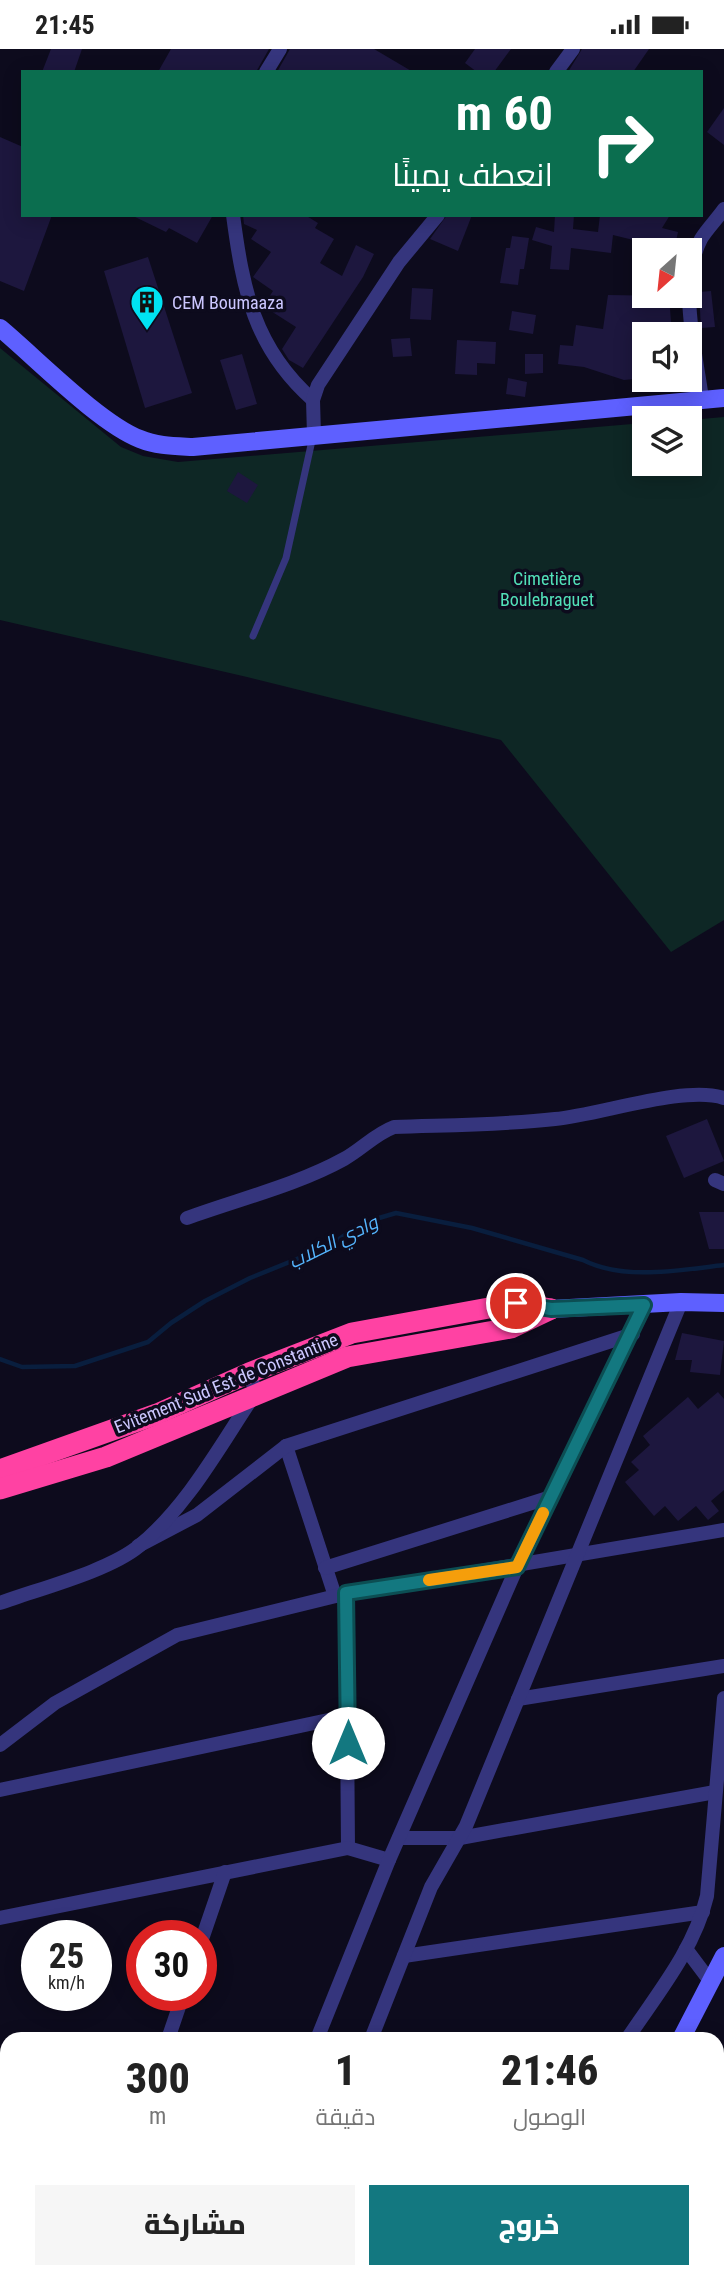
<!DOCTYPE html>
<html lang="ar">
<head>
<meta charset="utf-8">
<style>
  :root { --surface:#fff; --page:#f6f6f6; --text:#222; --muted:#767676; --accent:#137880 }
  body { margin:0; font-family:"Roboto Condensed",Cairo,sans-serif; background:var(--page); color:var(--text); direction:rtl; height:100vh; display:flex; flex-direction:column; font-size:26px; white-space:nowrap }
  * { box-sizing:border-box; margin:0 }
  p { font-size:23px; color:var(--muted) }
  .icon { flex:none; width:38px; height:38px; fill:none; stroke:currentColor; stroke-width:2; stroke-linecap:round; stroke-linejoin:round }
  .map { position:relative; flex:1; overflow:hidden; direction:ltr }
  .panel { position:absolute; left:0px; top:1983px; width:724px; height:247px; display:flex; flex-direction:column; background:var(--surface); border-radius:21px 21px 0 0; box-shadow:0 4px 18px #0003; direction:rtl }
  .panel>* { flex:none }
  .banner { position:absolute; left:21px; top:21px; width:682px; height:147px; border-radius:0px; box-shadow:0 4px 18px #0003; direction:rtl; background:#0b6e4f; color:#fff; overflow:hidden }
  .needle { width:46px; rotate:207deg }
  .fabs { position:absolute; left:632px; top:189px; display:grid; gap:14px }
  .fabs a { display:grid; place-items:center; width:70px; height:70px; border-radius:0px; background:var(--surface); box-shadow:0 4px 18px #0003; font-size:35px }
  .speed { position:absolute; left:21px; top:1871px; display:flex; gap:14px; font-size:35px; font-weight:700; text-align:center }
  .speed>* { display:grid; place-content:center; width:91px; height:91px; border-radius:50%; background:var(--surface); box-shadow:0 4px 18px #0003; line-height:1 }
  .speed small { font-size:18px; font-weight:400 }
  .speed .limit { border:10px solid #d22; background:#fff; color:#111 }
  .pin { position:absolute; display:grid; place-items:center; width:60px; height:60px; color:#fff; margin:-30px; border:4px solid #fff; border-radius:50%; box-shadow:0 2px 7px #0007 }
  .me { position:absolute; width:77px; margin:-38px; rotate:0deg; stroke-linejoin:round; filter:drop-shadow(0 0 5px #0008) }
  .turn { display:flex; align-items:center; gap:24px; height:147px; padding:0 35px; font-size:32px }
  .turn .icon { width:91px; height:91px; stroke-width:2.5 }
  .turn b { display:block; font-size:49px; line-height:60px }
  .eta { display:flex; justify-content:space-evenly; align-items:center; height:119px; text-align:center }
  .eta b { font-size:42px; font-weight:800; line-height:49px }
  .cta { display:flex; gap:14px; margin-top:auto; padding:14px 35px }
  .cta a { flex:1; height:80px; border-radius:0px; background:var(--accent); color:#fff; font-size:28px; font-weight:800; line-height:80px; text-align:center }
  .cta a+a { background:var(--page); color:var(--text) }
  .status { display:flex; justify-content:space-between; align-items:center; height:49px; padding:0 35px; background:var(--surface); direction:ltr }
  .status svg { height:19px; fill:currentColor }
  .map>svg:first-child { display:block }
  .green { fill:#0e2725 }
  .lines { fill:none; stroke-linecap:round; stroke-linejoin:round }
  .stream { stroke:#091e3e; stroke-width:4.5 }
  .building { fill:#1d173e }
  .lane { stroke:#35357d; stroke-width:7 }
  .street { stroke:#35357d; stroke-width:14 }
  .secondary { stroke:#5e60ff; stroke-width:18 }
  .highway { stroke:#ff42a3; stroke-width:21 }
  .route-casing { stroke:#0c4e53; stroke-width:18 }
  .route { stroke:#137880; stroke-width:12 }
  .slow { stroke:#f59e0b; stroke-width:12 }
  .labels { text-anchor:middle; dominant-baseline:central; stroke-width:7; stroke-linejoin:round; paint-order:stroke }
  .poi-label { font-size:18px; fill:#ccc7ff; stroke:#0d0b1d; text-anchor:start }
  .park-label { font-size:18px; fill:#52e0b8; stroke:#0d0b1d }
  .street-label { font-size:18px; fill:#ccc7ff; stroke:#0d0b1d }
  .water-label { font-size:19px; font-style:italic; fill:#55b6ff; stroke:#0d0b1d }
</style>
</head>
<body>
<div class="status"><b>21:45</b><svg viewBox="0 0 49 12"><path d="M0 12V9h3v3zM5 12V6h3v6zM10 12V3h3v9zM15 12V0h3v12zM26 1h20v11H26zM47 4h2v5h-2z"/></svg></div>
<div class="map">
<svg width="724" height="2229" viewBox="0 0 724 2229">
  <rect width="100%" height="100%" fill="#0d0b1d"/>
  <polygon class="green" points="0,299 121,398 143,407 178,413 644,374 644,415 690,415 690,371 724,368 724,871 671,903 501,691 247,628 0,571"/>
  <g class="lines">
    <g class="stream">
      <path d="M 0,1310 L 22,1318 L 75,1317 L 148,1293 L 171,1274 L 205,1252 L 250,1229 L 329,1197 L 362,1174 L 396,1164 L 472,1179 L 583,1211 C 624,1232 680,1221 724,1216"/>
      <polyline points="718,2092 724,2080"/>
      <polyline points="687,2229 688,2222"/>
    </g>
  </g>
  <g class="building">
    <polygon points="51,0 82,0 74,23 42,23"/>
    <polygon points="171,0 269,0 256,23 158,23"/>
    <polygon points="290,0 374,0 413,23 277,23"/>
    <polygon points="475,0 511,0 494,23 477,23 465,14"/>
    <polygon points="582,0 649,0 633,23 568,23"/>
    <polygon points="724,59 724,96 707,83"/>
    <polygon points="0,88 23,98 23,166 52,166 24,242 0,232"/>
    <polygon points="131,166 213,166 197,194 169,179 166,183"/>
    <polygon points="243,166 305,166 318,174 315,179 334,190 320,214 342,227 356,196 374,205 363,228 303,319 289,311 282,300 296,278 263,257 273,242 253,228 271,203 251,190 257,181 244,175"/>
    <polygon points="447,166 472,166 458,202 430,190"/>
    <polygon points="555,166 574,166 573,180 598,183 600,166 670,166 662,179 678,183 674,201 613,186 611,204 571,199 569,221 550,220 552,197 532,191 536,178 554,183"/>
    <polygon points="512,187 529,189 524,220 520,220 518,236 500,234 506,199 510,199"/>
    <polygon points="148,208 192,344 145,359 104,222"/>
    <polygon points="412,239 433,240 431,271 410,270"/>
    <polygon points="711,242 715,278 701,279 699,243"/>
    <polygon points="608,246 669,247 672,285 644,285 644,329 624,331 584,318 558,315 560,296 573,297 576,276 603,280"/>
    <polygon points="512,262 536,266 533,285 509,281"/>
    <polygon points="410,289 412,307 393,308 391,290"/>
    <polygon points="457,291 496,293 495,315 477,314 477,326 455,325"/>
    <polygon points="242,305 257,355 236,361 220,311"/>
    <polygon points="525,305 543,305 543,324 525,325"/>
    <polygon points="508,329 527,333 525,348 506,345"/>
    <polygon points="238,423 258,436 247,454 227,442"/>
    <polygon points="707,1070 724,1112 684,1129 666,1087"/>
    <polygon points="699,1163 724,1163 724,1200 709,1200"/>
    <polygon points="682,1284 724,1292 720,1326 690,1323 692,1311 675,1311"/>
    <polygon points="718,1343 724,1350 724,1441 711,1452 719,1462 708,1471 696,1457 678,1472 665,1457 654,1467 625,1433 639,1421 631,1413 650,1396 643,1387 688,1348 698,1360"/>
  </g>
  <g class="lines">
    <polyline class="lane" points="253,587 286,509 313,387"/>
    <g class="street">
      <polyline points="266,23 280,0"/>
      <polyline points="556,23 573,0"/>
      <path d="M 233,166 C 243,241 254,299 313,351"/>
      <path d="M 702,350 C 696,302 677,236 701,190 C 707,180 717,170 724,160"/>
      <polyline points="314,386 313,351 318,336 399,213 438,166"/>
      <polyline points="715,1131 724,1135"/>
      <path d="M 187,1169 C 239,1150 297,1136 344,1110 C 362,1100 375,1085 394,1078 C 448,1076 502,1076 555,1070 C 600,1066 684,1036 724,1049"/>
      <polyline points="286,1397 335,1547"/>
      <polyline points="138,1497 197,1466 286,1397 633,1285"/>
      <polyline points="325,1519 551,1448"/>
      <polyline points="346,1544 348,1799"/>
      <path d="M 0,1554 C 38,1540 109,1522 139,1497 C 188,1457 221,1395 256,1343 L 249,1324"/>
      <polyline points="518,1650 724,1617"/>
      <polyline points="0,1696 55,1654 177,1586 344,1545 724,1481"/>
      <polyline points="0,1741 347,1667"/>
      <polyline points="399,1789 460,1789 715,1743"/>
      <polyline points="0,1869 348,1799 389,1811"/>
      <polyline points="201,1893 225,1823"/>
      <polyline points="686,1900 710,1932"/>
      <polyline points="404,1907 703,1863"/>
      <polyline points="168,1990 183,1946"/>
      <polyline points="317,1990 389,1811 517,1518 644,1256"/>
      <polyline points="371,1990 431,1838 466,1777 681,1253"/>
      <path d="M 627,1990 C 657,1945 694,1901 707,1847 L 724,1649"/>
      <polyline points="0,2144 7,2149"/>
      <polyline points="246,2222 246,2229"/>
      <polyline points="299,2222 300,2229"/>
      <polyline points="372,2222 375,2229"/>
      <polyline points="22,2229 26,2222"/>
      <polyline points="213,2229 218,2222"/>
    </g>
    <g class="secondary">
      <path d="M 0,279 C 36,309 99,374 140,390 C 157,397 175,397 193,398 L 724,349"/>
      <polyline points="551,1260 681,1253 724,1254"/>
      <polyline points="681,1990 724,1907"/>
      <polyline points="594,2229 596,2222"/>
    </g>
    <g class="highway">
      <polyline points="0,1421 157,1365 249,1324 352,1284 516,1254 551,1260"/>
      <polyline points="0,1440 106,1408 347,1308 511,1279 551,1260"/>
    </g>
  </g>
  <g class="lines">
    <defs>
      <polyline id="route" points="348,1694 346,1544 517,1518 644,1256 551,1260 516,1254"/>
    </defs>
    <use href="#route" class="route-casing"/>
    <use href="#route" class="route"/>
    <polyline class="slow" points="429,1531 517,1518 543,1464"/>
  </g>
  <defs>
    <symbol id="building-pin" viewBox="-11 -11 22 30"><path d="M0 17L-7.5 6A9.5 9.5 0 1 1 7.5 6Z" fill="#00e2f2" stroke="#0d0b1d"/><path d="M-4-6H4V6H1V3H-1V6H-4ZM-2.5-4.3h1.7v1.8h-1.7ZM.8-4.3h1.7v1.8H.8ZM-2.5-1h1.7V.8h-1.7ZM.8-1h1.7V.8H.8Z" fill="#111"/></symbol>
  </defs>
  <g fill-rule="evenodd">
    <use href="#building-pin" x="128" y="234" width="38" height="52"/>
  </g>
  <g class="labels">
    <g class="poi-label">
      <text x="172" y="253">CEM Boumaaza</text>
    </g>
    <g class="park-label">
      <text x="547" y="529">Cimetière<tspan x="547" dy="21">Boulebraguet</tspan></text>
    </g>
    <g class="street-label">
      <text transform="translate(226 1334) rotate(-22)">Evitement Sud Est de Constantine</text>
    </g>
    <g class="water-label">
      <text transform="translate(333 1193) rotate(-26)">وادي الكلاب</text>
    </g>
  </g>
</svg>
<div class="fabs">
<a><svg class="needle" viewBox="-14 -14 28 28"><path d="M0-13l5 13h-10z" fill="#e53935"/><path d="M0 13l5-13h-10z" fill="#767676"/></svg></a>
<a><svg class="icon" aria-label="sound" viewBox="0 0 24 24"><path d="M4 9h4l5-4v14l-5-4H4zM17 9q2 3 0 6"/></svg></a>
<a><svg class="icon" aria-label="layers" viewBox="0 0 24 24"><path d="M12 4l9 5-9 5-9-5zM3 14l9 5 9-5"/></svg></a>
</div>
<div class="speed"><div>25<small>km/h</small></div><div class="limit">30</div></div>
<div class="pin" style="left:516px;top:1254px;background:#d93025"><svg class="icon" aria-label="arrive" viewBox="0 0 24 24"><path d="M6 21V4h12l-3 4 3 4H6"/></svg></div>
<svg class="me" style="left:348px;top:1694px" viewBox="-20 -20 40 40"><circle r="19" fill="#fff"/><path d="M0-13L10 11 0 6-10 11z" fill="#137880"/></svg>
<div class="banner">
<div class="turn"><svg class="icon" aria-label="right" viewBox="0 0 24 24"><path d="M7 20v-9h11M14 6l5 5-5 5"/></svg><div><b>60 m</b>انعطف يمينًا</div></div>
</div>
<section class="panel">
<div class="eta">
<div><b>21:46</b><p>الوصول</p></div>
<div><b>1</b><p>دقيقة</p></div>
<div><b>300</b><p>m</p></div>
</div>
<div class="cta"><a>خروج</a><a>مشاركة</a></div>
</section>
</div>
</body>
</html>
